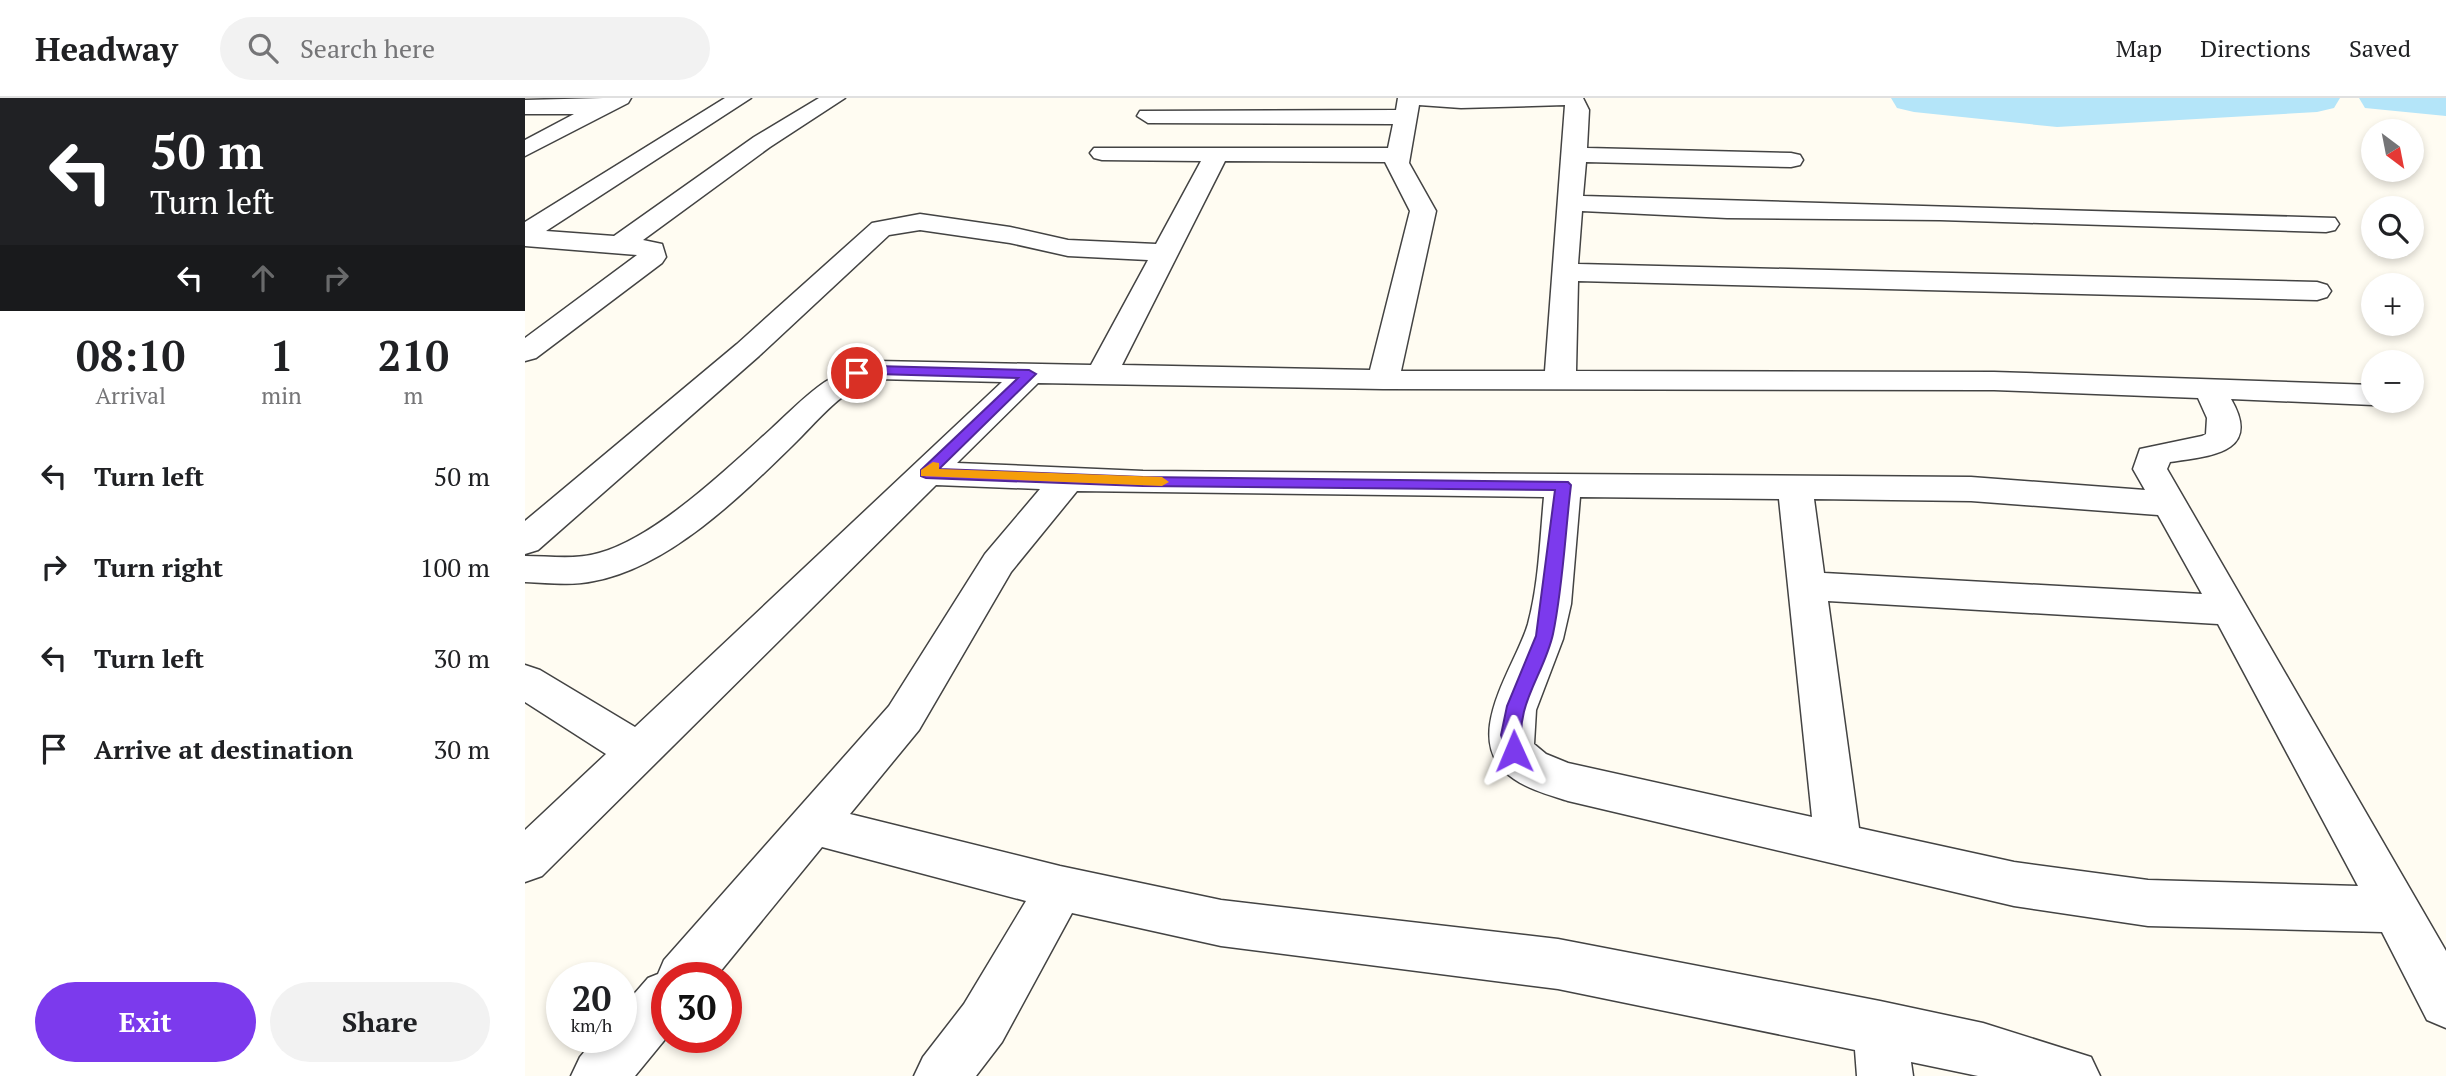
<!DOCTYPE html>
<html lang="en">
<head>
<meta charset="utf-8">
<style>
  :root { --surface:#fff; --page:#f2f2f2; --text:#202124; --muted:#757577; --line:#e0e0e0; --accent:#7c3aed }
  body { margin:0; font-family:"PT Serif",serif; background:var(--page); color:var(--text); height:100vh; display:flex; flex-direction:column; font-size:26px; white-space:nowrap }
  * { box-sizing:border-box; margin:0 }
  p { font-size:23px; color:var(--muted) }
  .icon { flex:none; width:38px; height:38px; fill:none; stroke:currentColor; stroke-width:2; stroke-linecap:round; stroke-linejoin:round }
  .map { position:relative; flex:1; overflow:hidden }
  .side { display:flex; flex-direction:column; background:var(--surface); width:525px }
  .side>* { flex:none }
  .banner { background:#202124; color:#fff; overflow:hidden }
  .needle { width:46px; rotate:148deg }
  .buttons { position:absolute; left:1836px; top:21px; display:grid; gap:14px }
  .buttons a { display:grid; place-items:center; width:63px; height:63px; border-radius:50%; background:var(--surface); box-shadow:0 4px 10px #0003; font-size:35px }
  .speed { position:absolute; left:21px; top:864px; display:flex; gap:14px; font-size:35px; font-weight:700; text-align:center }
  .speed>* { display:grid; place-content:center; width:91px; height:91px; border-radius:50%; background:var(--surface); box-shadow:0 4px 10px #0003; line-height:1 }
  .speed small { font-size:18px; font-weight:400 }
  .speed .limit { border:10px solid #d22; background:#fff; color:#111 }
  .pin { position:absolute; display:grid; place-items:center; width:60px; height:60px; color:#fff; margin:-30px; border:4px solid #fff; border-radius:50%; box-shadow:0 2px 7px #0007 }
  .me { position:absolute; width:77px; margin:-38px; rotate:359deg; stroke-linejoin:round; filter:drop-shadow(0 0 5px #0008) }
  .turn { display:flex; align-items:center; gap:24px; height:147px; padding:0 35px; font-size:32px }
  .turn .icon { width:91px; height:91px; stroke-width:2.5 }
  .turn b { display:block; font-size:49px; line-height:60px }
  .lanes { display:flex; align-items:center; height:66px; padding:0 35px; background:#0003; justify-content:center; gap:35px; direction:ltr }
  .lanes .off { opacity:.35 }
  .eta { display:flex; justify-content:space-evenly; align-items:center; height:119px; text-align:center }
  .eta b { font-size:42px; font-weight:700; line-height:49px }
  .cta { display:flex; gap:14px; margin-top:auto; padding:14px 35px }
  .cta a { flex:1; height:80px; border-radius:42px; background:var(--accent); color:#fff; font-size:28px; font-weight:700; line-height:80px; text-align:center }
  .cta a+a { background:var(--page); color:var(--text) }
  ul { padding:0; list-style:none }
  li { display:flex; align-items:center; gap:21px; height:91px; padding:0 35px }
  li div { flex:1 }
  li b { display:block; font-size:26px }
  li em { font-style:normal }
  header { display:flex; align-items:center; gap:42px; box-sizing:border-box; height:98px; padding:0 35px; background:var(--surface); border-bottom:2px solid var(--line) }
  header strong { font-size:33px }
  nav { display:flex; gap:38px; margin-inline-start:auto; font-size:24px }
  .search { width:490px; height:63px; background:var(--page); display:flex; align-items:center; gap:18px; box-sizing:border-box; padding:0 24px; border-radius:38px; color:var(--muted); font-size:26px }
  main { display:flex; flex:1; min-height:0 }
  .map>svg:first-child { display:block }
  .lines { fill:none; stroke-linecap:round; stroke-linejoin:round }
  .river { fill:#b4e5f9; fill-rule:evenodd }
  .street-casing { stroke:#434343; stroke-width:3 }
  .street { fill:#fff; fill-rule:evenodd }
  .route { fill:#7c3aed; stroke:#51269a; stroke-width:2 }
  .slow { fill:#f59e0b }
</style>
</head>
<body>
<header>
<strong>Headway</strong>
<div class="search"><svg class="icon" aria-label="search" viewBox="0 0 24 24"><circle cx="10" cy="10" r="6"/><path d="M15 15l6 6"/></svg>Search here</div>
<nav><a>Map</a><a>Directions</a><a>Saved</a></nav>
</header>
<main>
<section class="side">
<div class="banner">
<div class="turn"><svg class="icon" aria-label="left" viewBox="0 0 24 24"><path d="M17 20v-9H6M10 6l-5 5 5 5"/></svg><div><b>50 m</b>Turn left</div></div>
<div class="lanes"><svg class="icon" aria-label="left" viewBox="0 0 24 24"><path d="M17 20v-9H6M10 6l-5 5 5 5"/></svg><svg class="icon off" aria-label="ahead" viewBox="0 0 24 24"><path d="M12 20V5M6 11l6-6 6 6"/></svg><svg class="icon off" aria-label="right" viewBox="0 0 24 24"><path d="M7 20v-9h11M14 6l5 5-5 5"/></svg></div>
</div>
<div class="eta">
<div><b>08:10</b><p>Arrival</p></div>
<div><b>1</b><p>min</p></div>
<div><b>210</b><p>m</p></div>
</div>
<ul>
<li><svg class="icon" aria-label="left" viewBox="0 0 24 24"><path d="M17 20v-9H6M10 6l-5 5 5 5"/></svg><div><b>Turn left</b></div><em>50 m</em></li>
<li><svg class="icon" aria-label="right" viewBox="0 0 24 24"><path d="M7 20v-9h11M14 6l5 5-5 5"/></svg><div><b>Turn right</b></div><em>100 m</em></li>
<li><svg class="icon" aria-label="left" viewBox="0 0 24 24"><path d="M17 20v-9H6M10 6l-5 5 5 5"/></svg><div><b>Turn left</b></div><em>30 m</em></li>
<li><svg class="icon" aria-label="arrive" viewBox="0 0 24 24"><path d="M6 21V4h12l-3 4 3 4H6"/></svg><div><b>Arrive at destination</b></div><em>30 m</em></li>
</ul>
<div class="cta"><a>Exit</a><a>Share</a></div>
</section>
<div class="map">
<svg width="1921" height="978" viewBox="0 0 1921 978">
  <rect width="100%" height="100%" fill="#fffcf2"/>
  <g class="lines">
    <g class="river">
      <polygon points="1366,0 1815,0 1809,10 1792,14 1532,29 1389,14 1372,10"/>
      <polygon points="1834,0 1921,0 1921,18 1840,10"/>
    </g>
    <defs>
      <g id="street">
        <polygon points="78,0 106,0 103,5 0,58 0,42 49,16 0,16 0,2"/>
        <polygon points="200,0 226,0 21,133 89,138 229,39 294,0 320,0 245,49 118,142 137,146 141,159 137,165 11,260 0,263 0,240 112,157 0,148 0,124"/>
        <path d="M 873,0 L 1058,0 L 1064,12 L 1062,50 L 1266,55 L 1275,57 L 1278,62 L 1275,67 L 1266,69 L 1061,64 L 1058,98 L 1810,120 L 1814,126 L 1810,132 L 1801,134 L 1415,122 L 1202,120 L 1057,113 L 1053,166 L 1792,184 L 1802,187 L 1806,193 L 1802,199 L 1792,202 L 1053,183 L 1051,273 L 1469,274 L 1848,287 L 1848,303 L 1859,304 L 1848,307 L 1706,301 C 1738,356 1683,358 1645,364 L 1642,371 L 1921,853 L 1921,930 L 1902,922 L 1857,834 L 1623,828 L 1489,808 L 1043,703 C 1025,697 1005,692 989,681 C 932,644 990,570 1003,526 C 1014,485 1015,441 1019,399 L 552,393 L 486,474 L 394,632 L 325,716 L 535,768 L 696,802 L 1033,841 L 1355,903 L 1458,925 L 1566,959 L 1575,978 L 1453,978 L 1386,964 L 1388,978 L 1332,978 L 1330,952 L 1033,891 L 696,848 L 547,815 L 477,944 L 451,978 L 389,978 L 398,959 L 439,906 L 501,803 L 297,749 L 190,880 L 142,880 L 142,939 L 110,978 L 46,978 L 55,959 L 71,940 L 96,940 L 96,911 L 123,880 L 133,876 L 139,862 L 364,608 L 460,456 L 515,391 L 411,387 L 17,778 L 0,784 L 0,732 L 81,656 L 0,604 L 0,567 L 15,572 L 110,629 L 477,284 L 351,281 C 318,291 296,319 272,343 C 219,395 145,469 69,483 C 47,488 23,485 0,484 L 0,458 C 24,458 51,462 74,455 C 130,440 203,370 246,331 C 282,298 301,274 351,263 L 566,267 L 623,162 L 543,158 L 485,145 L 395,132 L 364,137 L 234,258 L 13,452 L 0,456 L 0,423 L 212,246 L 347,125 L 395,116 L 485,129 L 543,142 L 631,146 L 676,63 L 577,62 L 569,60 L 565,55 L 569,50 L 863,50 L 868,26 L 623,25 L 612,18 L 615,13 L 871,12 ZM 894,7 L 936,10 L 1040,7 L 1020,273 L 876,273 L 911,113 L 884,65 ZM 700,63 L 860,64 L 885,113 L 845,272 L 597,267 ZM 513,285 L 858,291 L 1469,292 L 1673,300 L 1682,320 L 1681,336 L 1677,338 L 1615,351 L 1608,371 L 1620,392 L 1446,379 L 618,373 L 432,365 ZM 1055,399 L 1254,401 L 1287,719 L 1043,665 L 1021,656 L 1009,646 L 1011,612 L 1038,541 L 1046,506 ZM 1289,401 L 1446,403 L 1633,417 L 1677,496 L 1299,475 ZM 1303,503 L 1693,526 L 1833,788 L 1623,782 L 1489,764 L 1334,730 Z"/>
      </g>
    </defs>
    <use href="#street" class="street-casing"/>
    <use href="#street" class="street"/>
  </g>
  <path class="route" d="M 351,268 L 504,272 L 511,276 L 414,371 L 618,379 L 1043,384 L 1046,387 C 1040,436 1038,488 1028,536 C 1019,577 988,609 998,653 L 996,659 L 983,659 L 976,637 L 982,608 L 1011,538 L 1030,392 L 618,388 L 401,380 L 396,378 L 396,372 L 493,280 L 351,276 L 332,279 L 326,275 Z"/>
  <polygon class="slow" points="408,364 414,365 414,371 637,379 644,384 637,388 396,378 396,372"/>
</svg>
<div class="buttons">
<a><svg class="needle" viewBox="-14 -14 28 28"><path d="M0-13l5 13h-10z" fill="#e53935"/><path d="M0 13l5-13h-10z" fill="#757577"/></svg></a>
<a><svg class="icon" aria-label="search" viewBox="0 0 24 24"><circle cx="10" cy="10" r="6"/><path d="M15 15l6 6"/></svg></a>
<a>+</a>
<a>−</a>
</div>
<div class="speed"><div>20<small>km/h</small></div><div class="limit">30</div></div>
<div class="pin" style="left:332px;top:275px;background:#d93025"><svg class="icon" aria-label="arrive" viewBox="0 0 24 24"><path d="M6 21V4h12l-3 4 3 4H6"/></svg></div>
<svg class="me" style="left:989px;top:653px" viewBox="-20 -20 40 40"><path d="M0-17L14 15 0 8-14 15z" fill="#7c3aed" stroke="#fff" stroke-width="4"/></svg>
</div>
</main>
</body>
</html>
